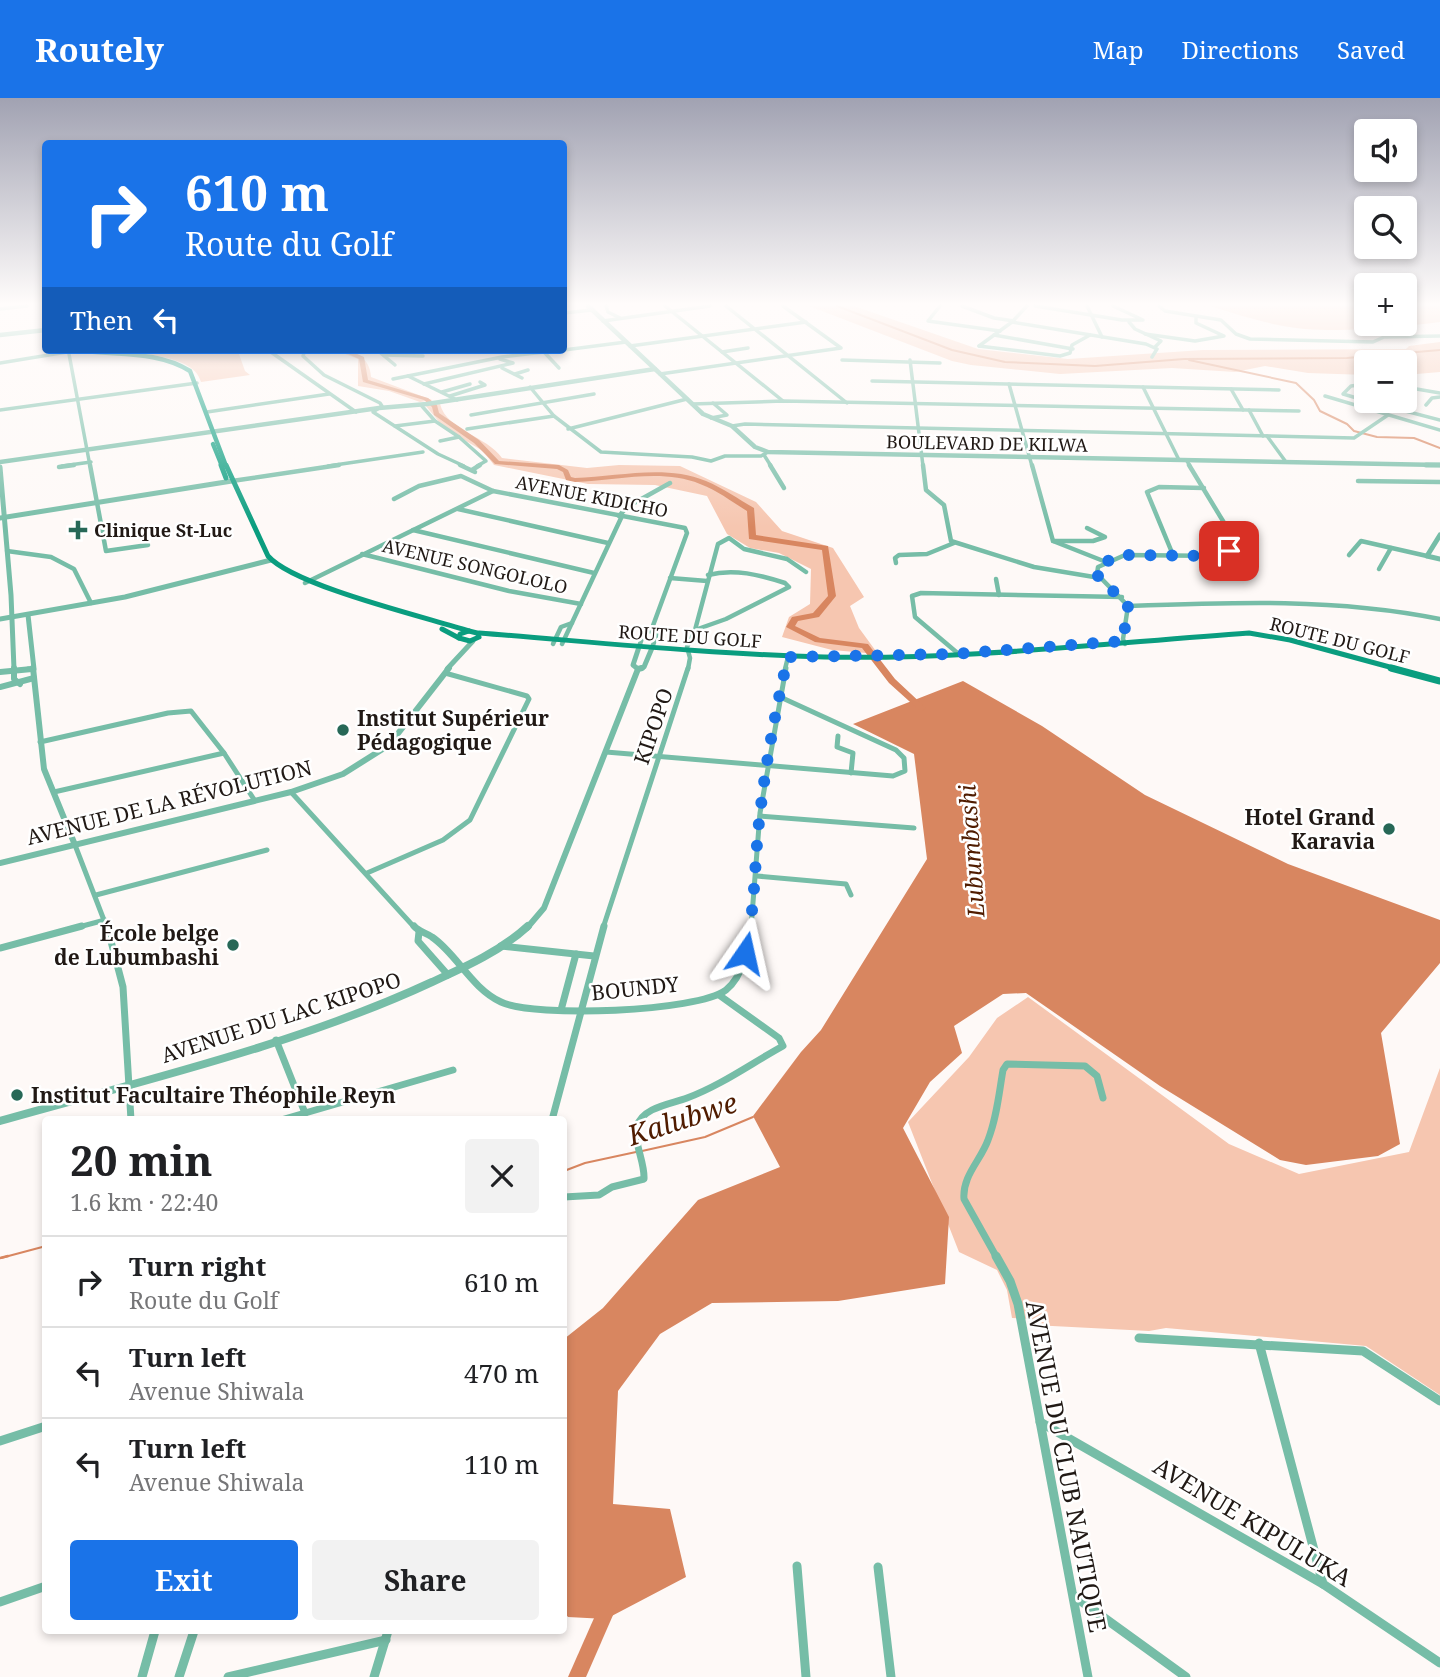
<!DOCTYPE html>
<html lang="en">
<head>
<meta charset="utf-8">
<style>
  :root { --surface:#fff; --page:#f2f2f2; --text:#202124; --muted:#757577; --line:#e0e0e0; --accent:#1a73e8 }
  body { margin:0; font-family:"Noto Serif",serif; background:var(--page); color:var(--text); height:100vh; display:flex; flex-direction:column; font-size:26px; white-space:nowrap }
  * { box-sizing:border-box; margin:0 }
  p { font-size:23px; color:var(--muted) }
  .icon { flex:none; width:38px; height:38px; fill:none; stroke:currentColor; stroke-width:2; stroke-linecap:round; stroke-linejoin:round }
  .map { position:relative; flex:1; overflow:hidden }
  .sheet { position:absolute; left:42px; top:1018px; width:525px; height:518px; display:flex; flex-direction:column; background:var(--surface); border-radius:7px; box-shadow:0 4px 10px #0003 }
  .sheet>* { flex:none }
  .top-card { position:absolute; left:42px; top:42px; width:525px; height:214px; border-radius:7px; box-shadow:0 4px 10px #0003; background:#1a73e8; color:#fff; overflow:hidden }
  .buttons { position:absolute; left:1354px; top:21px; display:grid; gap:14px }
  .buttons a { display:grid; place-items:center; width:63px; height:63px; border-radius:7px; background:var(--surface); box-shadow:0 4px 10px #0003; font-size:35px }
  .pin { position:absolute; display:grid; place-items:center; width:60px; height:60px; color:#fff; margin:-30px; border-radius:14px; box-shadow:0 4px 10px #0006 }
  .me { position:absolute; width:77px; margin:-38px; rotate:11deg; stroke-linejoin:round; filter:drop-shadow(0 0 5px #0008) }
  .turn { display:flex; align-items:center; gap:24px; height:147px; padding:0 28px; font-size:32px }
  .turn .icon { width:91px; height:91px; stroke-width:2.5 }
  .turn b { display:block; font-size:49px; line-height:60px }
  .then { display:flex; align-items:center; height:66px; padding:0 28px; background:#0003; gap:14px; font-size:26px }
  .round { display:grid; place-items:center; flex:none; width:74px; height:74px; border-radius:7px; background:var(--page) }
  .overview { display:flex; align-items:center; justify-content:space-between; height:119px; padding:0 28px }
  h1 { font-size:42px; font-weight:700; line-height:52px }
  .cta { display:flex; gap:14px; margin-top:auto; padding:14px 28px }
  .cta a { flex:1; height:80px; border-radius:7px; background:var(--accent); color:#fff; font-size:28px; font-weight:700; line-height:80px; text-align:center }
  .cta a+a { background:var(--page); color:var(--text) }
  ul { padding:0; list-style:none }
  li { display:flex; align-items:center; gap:21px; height:91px; padding:0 28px; border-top:2px solid var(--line) }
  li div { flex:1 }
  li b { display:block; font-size:26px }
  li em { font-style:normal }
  header { display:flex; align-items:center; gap:42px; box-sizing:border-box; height:98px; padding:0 35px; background:var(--accent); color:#fff }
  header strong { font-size:33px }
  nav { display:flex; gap:38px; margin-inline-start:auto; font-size:24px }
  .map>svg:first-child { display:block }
  .green { fill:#f6c6b0 }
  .water { fill:#d88660 }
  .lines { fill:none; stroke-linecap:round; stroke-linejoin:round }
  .stream-far1 { stroke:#d88660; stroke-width:2 }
  .stream { stroke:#d88660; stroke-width:2.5 }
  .river { fill:#d88660; fill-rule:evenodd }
  .minor-far4 { stroke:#76bda7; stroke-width:3.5 }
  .minor-far3 { stroke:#76bda7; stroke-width:4.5 }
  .minor-far2 { stroke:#76bda7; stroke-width:5 }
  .minor-far1 { stroke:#76bda7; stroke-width:7 }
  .minor { stroke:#76bda7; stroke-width:9 }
  .tertiary-far3 { stroke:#76bda7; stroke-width:4.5 }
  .tertiary-far2 { stroke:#76bda7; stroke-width:5 }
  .tertiary-far1 { stroke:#76bda7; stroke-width:6 }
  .tertiary { stroke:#76bda7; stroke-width:8 }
  .secondary-far2 { stroke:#0a9d7f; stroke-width:4.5 }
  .secondary-far1 { stroke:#0a9d7f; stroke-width:5 }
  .secondary { stroke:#0a9d7f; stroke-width:7 }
  .route { stroke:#1a73e8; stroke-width:12; stroke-dasharray:0 21.6 }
  .poi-dot { fill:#276857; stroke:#fff; stroke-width:2.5 }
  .labels { text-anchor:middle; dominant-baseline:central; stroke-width:5; stroke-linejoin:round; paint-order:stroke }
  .far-street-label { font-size:18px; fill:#211915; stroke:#fff }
  .far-poi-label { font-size:18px; font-weight:bold; fill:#211915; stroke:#fff; text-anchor:start }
  .poi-label { font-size:21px; font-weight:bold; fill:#211915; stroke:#fff; text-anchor:start }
  .street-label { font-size:21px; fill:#211915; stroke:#fff }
  .water-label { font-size:23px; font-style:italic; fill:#501c00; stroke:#fff }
  .near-street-label { font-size:24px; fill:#211915; stroke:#fff }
  .near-water-label { font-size:28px; font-style:italic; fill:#501c00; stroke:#fff }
</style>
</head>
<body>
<header>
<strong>Routely</strong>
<nav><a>Map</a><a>Directions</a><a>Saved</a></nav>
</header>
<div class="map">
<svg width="1440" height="1579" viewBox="0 0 1440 1579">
  <rect width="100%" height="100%" fill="#fef9f7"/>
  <g class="green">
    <polygon points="809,208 854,208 978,251 1068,261 1203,252 1406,251 1409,248 1440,244 1440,274 1405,277 1405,264 1367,264 1367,277 1308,275 1265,268 1235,274 1172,270 1060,276 971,267 952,263"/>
    <path d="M 1210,208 L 1367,208 L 1367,226 L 1405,226 L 1405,208 L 1440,208 L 1440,224 C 1393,230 1324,237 1278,227 C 1255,222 1232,215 1210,208 Z"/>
    <path d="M 94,252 L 241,252 L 239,256 L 245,273 L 250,277 L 201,284 C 194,253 120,255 94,252 Z"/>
    <path d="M 335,252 C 353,252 370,258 371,279 L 432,302 L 420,304 L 389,293 L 358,288 L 358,261 Z"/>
    <path d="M 440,306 C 447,333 487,338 502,360 L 587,370 L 619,367 L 680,368 L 756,404 L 782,433 L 833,450 L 864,499 L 850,508 L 859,530 L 878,556 L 832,552 L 782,539 L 789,519 L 810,506 L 811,471 L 779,455 L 750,450 L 727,436 L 707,398 L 655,387 L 588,386 L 494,367 L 483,353 L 444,330 L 426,308 Z"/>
    <polygon points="1028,899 1229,1046 1299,1076 1409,1054 1440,970 1440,1297 1366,1248 1166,1230 1149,1233 1033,1227 1031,1221 1012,1220 1007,1192 997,1172 959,1154 908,1024 969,959 997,920"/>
  </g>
  <polygon class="water" points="963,583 1042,628 1145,697 1288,766 1440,822 1440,865 1381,935 1400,1046 1378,1058 1306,1067 1280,1062 1160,988 1026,895 1003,896 954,928 962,955 930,984 903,1030 949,1119 945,1186 838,1203 712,1205 660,1236 618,1293 613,1406 670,1411 686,1479 606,1521 568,1519 564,1514 564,1241 603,1210 698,1102 780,1069 753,1018 801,954 821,932 927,761 914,656 853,626"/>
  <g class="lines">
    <g class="stream-far1">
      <polyline points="837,208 952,252 1005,264 1095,268 1184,261 1347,260 1440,252"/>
      <polyline points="1189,262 1296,285 1314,302 1320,313 1347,326 1354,333 1377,339 1414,340 1440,350"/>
      <polyline points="642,1053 705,1039 753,1019"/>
      <polyline points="564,1073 585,1065 636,1054"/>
      <polyline points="1,1160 46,1148"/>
    </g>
    <polyline class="stream" points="0,1160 8,1158"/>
    <g class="river">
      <path d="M 340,252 L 348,252 L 364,259 L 368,282 L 428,300 L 437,307 L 439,315 L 479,342 L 499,363 L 559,367 L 568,372 L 571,379 L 575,380 C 618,379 664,366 706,383 C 723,390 738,401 754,410 L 756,437 L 828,448 L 836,498 L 819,519 L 798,523 L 795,528 L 820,540 L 868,546 L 895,581 L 926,610 L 922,613 L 919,612 L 889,585 L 862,550 L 815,544 L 786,529 L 792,519 L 813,515 L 828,498 L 822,452 L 749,441 L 747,413 C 732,404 717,392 700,386 C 661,370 616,383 575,384 L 566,382 L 563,374 L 557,371 L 495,366 L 474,345 L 434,317 L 432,309 L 424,302 L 363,284 L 359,261 Z"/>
      <polygon points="608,1499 614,1502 617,1508 586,1579 568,1579 602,1502"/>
    </g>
    <g class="minor-far4">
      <polyline points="606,208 608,214 620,220"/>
      <polyline points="665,208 783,303"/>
      <polyline points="726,208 847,305"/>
      <polyline points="940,208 928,223 1000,233"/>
      <polyline points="962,208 994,220 1014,223"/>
      <polyline points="1035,208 1122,222 1143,222 1113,208"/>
      <polyline points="1087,208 1102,239"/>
      <polyline points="1159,208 1165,213 1221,222 1236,236 1250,241 1373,244 1384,239 1440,238"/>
      <polyline points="0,211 27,208"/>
      <polyline points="564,215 592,212"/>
      <polyline points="603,223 710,208"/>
      <polyline points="1012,224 1146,246 1157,251 1152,259"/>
      <polyline points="1129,224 1135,231 1161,243 1155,249"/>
      <polyline points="1145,236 1195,243 1224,238 1196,225 1196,219"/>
      <polyline points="994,237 1073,251"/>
      <polyline points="630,248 806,224"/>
      <polyline points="979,248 1060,258 1070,255 1072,247 1090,237"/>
      <polyline points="979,248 1012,224 1027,208"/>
      <polyline points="268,252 356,314"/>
      <polyline points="305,252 303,258 324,277 380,305 382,308 373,314 438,356 464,368"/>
      <polyline points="377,252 395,267"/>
      <polyline points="564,252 626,244"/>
      <polyline points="544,254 559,270"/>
      <polyline points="722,254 748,250"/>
      <polyline points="69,256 90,368"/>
      <polyline points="384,257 423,258"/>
      <polyline points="842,262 940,265"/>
      <polyline points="910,262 923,368"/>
      <polyline points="0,265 79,252"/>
      <polyline points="502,270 522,280"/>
      <polyline points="515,276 528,272"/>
      <polyline points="660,276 841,250 783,208"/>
      <polyline points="408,278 457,302"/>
      <polyline points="393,281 502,259 561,252"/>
      <polyline points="872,283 1279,292"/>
      <polyline points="424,286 513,265 500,261"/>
      <polyline points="1009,286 1032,368"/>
      <polyline points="1367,286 1351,288 1343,296 1367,303"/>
      <polyline points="530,289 554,318 601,354 692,359 711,363 725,358 761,358 768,354"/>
      <polyline points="1143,289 1179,362"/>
      <polyline points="1405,289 1440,295"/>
      <polyline points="1231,291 1243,312"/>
      <polyline points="442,294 470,286"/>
      <polyline points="450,298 485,287 480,284"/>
      <polyline points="1325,298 1440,332"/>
      <polyline points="1367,303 1440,322"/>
      <polyline points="692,306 783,303 1299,313"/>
      <polyline points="421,307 435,323 459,339 440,343"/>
      <polyline points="1426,307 1432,300 1440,299"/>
      <polyline points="0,312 197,285"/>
      <polyline points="1249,312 1263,338"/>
      <polyline points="207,314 329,296"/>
      <polyline points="471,317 594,296"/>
      <polyline points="711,320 727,317 713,305"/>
      <polyline points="395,328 435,323"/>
      <polyline points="732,328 745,326 1354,340 1388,317"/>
      <polyline points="467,331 554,318"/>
      <polyline points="568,331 687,301"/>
      <polyline points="1267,338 1286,364"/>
      <polyline points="459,339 486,363 477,368"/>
      <polyline points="764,357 771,368"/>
      <polyline points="1187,363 1190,368"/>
      <polyline points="62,368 91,364"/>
      <polyline points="328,368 423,354"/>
    </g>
    <g class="minor-far3">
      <polyline points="90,367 106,453 148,447"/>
      <polyline points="460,367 475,374"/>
      <polyline points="770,367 784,390"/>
      <polyline points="923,367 926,392 944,407 951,443 1034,469 1100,480"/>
      <polyline points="1032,367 1053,443 1106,464"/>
      <polyline points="59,369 74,367"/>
      <polyline points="472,372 480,367"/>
      <polyline points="232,383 339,367"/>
      <polyline points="1358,383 1440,384"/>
      <polyline points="598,395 637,403"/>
      <polyline points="394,401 419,388 461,378 493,393 685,430 687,435 651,533 644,534 639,549"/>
      <polyline points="458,411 608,445"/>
      <polyline points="619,418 627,409 670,385"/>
      <polyline points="413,432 594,475"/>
      <polyline points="1053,443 1093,443 1105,439 1087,430"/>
      <polyline points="7,453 51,459 74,471 91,505"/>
      <polyline points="362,456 509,493 581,506"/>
      <polyline points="1173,457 1147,394 1159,389 1204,390"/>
      <polyline points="1349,457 1361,443 1427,458"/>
      <polyline points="896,465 895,460 899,457 927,456 954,445"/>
      <polyline points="1379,471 1391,450"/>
      <polyline points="670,480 707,483"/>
      <polyline points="996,481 999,497"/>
      <polyline points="305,485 493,393"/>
      <path d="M 1128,508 C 1233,504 1337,500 1440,521"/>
      <path d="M 695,532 L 726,521 L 789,489 L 785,485 C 760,477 734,470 708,477"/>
      <polyline points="651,533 657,536 652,550"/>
      <polyline points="553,546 561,529 572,525"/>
      <polyline points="562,546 622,418"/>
      <polyline points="1125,546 1123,541 1128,508 1097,476 1098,469 1125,457 1222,458 1229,454 1226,428 1189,367"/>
      <polyline points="961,558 915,519 912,498 921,495 1122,499"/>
      <polyline points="688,571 690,560 687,549 695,532 718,446 729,440 744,451 787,461 806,474"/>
      <polyline points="785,571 788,559"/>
    </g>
    <g class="minor-far2">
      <polyline points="838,638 837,649 853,655 851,675"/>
      <polyline points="40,644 168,615 191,613 224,655 255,703"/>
      <polyline points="606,654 893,678 905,673 904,660 896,652 778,598"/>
      <polyline points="54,694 224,655"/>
      <polyline points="291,694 415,830"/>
      <polyline points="760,718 914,730"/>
      <polyline points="75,747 107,830"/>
      <polyline points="367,775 443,742 470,722 529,601 527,598 445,575"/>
      <polyline points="757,778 846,786 851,797"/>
      <polyline points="96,797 267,752"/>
      <polyline points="75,830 105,822"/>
      <polyline points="603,830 688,570"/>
      <polyline points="751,830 760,715 786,570"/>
    </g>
    <g class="minor-far1">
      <polyline points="107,828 123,889 131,1022"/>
      <path d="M 414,828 C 419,834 425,834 432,839 C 457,856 471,890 501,904 C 535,920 697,914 726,892 C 744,878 748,848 751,828"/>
      <polyline points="419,834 418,843 448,877"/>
      <polyline points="501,848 594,858"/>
      <polyline points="0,850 82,828"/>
      <polyline points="561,912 576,856"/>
      <polyline points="276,942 305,1015"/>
      <polyline points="281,1022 453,972"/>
      <polyline points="552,1022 604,828"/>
      <path d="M 564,1099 L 599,1097 L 612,1089 L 644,1081 C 645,1064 633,1044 637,1028 C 643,1009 671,1006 687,1000 C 720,988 752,965 783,948 L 779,940 L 719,897"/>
      <path d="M 997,1160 L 964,1101 C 962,1078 981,1062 988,1042 C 997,1019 999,995 1003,972 L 1007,966 L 1085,968 L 1097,978 L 1103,1000"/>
    </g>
    <g class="minor">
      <polyline points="996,1158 1010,1183 1018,1206 1088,1579"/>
      <polyline points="1139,1240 1363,1253 1440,1303"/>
      <polyline points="1259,1245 1323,1486"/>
      <polyline points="1040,1324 1323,1486 1440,1565"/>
      <polyline points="0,1343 46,1328"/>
      <polyline points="797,1468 806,1579"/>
      <polyline points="878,1469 891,1579"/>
      <polyline points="1074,1498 1186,1579"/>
      <polyline points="0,1504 46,1488"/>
      <polyline points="142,1579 155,1533"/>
      <polyline points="179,1579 194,1533"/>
      <polyline points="228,1579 386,1542"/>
      <polyline points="374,1579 388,1533"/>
    </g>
    <g class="tertiary-far3">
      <polyline points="588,208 703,316 732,328 755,349 768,354 1440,367"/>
      <polyline points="0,237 46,232"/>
      <polyline points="0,364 379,310 427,306 655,271"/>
    </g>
    <g class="tertiary-far2">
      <polyline points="1426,367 1440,367"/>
      <polyline points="0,369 11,497 14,571"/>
      <polyline points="0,420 232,383"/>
      <polyline points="1440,437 1427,458 1440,461"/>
      <polyline points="28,517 34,571"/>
      <polyline points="0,521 125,499 271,462"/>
      <polyline points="28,571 32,571"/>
      <polyline points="447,571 473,543"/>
      <polyline points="638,571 633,567 639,549"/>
      <polyline points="638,571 644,569 652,550"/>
    </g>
    <g class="tertiary-far1">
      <polyline points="14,570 14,581 20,586"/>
      <polyline points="33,570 44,671 75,747"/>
      <polyline points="0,574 32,571"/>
      <polyline points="0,589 34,580"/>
      <polyline points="0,765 291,694 343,676 389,647 449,570"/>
      <polyline points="527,830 544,810 638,571 642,570"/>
    </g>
    <path class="tertiary" d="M 0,1023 C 141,983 299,946 432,884 C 465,869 501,853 528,828"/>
    <g class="secondary-far2">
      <path d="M 78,252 C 116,258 156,252 190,273 L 226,368"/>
      <polyline points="213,346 222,368"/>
    </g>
    <g class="secondary-far1">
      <polyline points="221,367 226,380"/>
      <path d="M 226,367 L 268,458 C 294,488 425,519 469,533"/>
      <polyline points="442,531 459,540"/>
      <polygon points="469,533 477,535 479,539 470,543 459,540 460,536"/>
      <path d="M 479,535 C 594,544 709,556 824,559 C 965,562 1108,545 1249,535 L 1290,542 L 1397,571"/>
    </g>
    <polyline class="secondary" points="1391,570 1440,583"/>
  </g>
  <linearGradient id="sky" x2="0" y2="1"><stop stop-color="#a1a2b2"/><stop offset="0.48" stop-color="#fffcfb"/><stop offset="1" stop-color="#fffcfb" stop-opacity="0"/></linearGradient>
  <rect width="1440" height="429" fill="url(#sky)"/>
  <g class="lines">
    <path class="route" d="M 745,855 C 756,808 754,763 760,716 C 766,663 776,610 788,559 L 954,556 L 1123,543 L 1128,508 L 1097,477 L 1098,469 L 1113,460 L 1125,457 L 1222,458 L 1229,453"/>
  </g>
  <g class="poi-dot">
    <path d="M74.5 421.5h7v7h7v7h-7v7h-7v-7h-7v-7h7z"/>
    <circle cx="343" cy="632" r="7"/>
    <circle cx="1389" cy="731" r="7"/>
    <circle cx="233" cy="847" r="7"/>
    <circle cx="17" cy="997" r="7"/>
  </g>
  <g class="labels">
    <g class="far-street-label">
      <text transform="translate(987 345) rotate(1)">BOULEVARD DE KILWA</text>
      <text transform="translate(592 398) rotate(11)">AVENUE KIDICHO</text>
      <text transform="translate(475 468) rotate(13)">AVENUE SONGOLOLO</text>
      <text transform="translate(690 538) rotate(4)">ROUTE DU GOLF</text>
      <text transform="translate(1340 542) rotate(14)">ROUTE DU GOLF</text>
    </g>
    <g class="far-poi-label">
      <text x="94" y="432">Clinique St-Luc</text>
    </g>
    <g class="poi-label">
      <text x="357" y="620">Institut Supérieur<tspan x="357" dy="24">Pédagogique</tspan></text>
      <text x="1375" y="719" text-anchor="end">Hotel Grand<tspan x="1375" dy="24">Karavia</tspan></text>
      <text x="219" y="835" text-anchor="end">École belge<tspan x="219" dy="24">de Lubumbashi</tspan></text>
      <text x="31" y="997">Institut Facultaire Théophile Reyn</text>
    </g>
    <g class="street-label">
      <text transform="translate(653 628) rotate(-71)">KIPOPO</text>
      <text transform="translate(169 704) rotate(-14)">AVENUE DE LA RÉVOLUTION</text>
      <text transform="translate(635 890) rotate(-6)">BOUNDY</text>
      <text transform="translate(281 919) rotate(-18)">AVENUE DU LAC KIPOPO</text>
    </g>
    <g class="water-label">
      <text transform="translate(971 753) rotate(-94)">Lubumbashi</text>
    </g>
    <g class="near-street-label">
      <text transform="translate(1067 1368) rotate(79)">AVENUE DU CLUB NAUTIQUE</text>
      <text transform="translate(1253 1423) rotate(31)">AVENUE KIPULUKA</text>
    </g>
    <g class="near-water-label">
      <text transform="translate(682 1020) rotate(-18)">Kalubwe</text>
    </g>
  </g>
</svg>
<div class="buttons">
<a><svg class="icon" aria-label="sound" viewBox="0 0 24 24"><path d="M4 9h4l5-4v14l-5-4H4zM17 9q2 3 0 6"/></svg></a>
<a><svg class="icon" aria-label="search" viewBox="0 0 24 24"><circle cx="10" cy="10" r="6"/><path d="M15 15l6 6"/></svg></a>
<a>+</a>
<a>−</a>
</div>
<div class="pin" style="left:1229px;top:453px;background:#d93025"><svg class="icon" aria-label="arrive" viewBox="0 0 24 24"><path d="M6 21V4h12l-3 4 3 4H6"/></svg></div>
<svg class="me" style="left:745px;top:855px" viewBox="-20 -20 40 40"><path d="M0-17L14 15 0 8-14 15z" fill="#1a73e8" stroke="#fff" stroke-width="4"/></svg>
<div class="top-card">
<div class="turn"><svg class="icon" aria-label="right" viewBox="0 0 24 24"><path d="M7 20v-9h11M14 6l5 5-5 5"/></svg><div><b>610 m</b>Route du Golf</div></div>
<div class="then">Then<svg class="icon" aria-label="left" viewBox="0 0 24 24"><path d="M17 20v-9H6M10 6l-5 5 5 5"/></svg></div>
</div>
<section class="sheet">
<div class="overview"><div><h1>20 min</h1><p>1.6 km · 22:40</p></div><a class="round"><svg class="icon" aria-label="close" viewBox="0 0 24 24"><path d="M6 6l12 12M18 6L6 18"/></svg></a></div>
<ul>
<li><svg class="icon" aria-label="right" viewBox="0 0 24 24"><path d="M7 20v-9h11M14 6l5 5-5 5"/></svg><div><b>Turn right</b><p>Route du Golf</p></div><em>610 m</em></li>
<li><svg class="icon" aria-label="left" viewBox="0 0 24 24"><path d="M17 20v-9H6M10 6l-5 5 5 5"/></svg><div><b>Turn left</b><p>Avenue Shiwala</p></div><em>470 m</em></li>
<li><svg class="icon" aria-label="left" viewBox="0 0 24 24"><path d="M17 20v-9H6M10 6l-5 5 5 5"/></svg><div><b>Turn left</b><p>Avenue Shiwala</p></div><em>110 m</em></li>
</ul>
<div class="cta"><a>Exit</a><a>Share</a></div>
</section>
</div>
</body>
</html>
